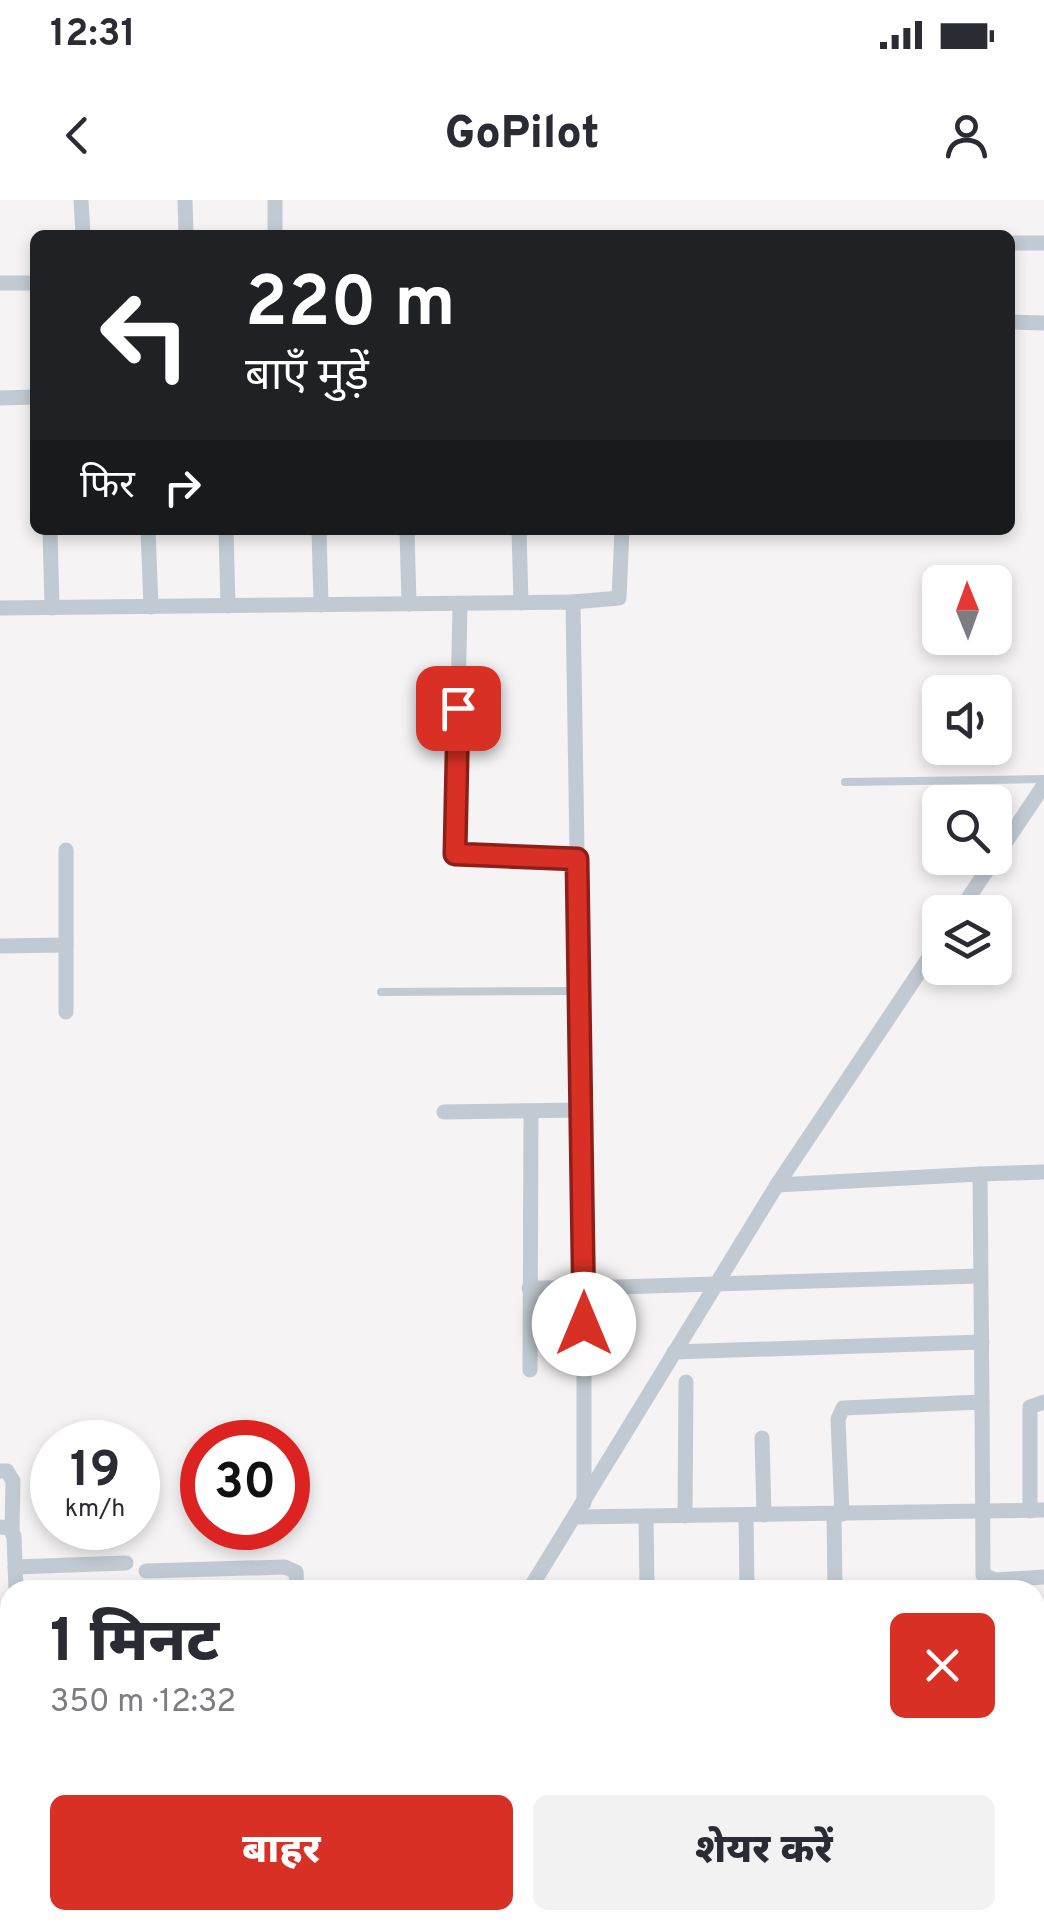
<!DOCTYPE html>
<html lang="hi">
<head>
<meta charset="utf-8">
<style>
  :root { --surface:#fff; --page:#f2f2f3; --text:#2b2b33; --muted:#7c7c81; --accent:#d93025 }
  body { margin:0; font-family:Overpass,"Noto Sans Devanagari",sans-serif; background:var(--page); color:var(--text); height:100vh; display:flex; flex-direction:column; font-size:38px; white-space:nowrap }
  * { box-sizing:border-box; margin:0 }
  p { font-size:32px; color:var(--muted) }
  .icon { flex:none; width:55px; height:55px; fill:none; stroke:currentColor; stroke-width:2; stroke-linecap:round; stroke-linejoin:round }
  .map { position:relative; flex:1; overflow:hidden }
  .panel { position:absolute; left:0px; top:1380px; width:1045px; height:350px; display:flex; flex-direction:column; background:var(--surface); border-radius:30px 30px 0 0; box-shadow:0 5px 15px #0003 }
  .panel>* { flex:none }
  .top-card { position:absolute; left:30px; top:30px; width:985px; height:305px; border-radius:15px; box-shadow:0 5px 15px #0003; background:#202124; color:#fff; overflow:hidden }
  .needle { width:65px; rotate:359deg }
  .tools { position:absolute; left:922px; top:365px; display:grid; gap:20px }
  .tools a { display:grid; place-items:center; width:90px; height:90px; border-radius:15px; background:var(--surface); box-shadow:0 5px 15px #0003; font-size:50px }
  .speed { position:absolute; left:30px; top:1220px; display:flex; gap:20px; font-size:50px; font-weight:700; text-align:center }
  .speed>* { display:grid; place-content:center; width:130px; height:130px; border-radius:50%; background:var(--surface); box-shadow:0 5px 15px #0003; line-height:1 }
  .speed small { font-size:25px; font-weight:400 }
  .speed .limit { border:15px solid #d22; background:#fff; color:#111 }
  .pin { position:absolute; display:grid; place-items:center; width:85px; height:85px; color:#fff; margin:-42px; border-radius:20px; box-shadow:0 5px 15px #0006 }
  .me { position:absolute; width:110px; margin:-55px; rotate:0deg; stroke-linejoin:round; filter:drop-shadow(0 0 8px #0008) }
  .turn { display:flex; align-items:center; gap:35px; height:210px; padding:0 50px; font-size:45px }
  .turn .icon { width:130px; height:130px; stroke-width:2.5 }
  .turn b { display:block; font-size:70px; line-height:85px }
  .then { display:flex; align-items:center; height:95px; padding:0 50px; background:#0003; gap:20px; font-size:38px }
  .round { display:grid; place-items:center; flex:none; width:105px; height:105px; border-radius:15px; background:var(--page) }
  .headline { display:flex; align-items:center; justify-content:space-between; height:170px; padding:0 50px }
  h1 { font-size:60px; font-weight:800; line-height:75px }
  .action { display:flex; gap:20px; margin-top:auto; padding:20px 50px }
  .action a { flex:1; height:115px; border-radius:15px; background:var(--accent); color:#fff; font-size:40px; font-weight:800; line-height:115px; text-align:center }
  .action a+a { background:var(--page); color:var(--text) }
  .status { display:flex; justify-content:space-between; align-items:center; height:70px; padding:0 50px; background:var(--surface); direction:ltr }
  .status svg { height:28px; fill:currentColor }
  header { display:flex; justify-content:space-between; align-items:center; height:130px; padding:0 50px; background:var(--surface); font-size:45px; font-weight:800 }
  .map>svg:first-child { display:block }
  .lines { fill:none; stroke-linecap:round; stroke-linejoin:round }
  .lane { stroke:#c1cad2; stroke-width:8 }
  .street { stroke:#c1cad2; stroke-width:15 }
  .route-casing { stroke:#8d1f18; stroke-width:25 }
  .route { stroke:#d93025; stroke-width:18 }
</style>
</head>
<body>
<div class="status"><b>12:31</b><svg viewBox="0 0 49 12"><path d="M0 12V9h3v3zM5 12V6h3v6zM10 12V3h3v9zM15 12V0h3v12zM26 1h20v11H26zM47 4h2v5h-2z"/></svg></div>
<header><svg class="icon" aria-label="back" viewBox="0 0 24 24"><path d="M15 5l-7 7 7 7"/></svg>GoPilot<svg class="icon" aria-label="person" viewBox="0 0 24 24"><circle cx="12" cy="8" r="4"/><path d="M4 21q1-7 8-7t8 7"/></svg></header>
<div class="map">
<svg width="1044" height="1730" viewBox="0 0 1044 1730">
  <rect width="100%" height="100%" fill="#f5f3f3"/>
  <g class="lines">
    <g class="lane">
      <polyline points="845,582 1044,579"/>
      <polyline points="381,792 580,791"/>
    </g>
    <g class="street">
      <polyline points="81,0 83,35"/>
      <polyline points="185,0 186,35"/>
      <polyline points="275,0 275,35"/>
      <polyline points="1010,43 1044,43"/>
      <polyline points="0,83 35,83"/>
      <polyline points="1010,122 1044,123"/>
      <polyline points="0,198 35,197"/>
      <polyline points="50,330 52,408"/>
      <polyline points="148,330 151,407"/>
      <polyline points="226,330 228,406"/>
      <polyline points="319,330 321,405"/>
      <polyline points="407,330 409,404"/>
      <polyline points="519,330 521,403"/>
      <polyline points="573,402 619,398 622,330"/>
      <polyline points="460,404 455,654 577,659"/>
      <polyline points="0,408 573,402 584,1088 529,1088"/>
      <polyline points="959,712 1044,585"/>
      <polyline points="0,746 66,745"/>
      <polyline points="66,812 66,650"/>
      <polyline points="444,912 583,910"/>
      <polyline points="980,974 1044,972"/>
      <polyline points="777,985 980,974 982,1202"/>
      <polyline points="674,1152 982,1142"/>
      <polyline points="530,1170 531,911"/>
      <polyline points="762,1238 764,1315"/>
      <polyline points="0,1271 7,1271 13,1281 12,1330"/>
      <polyline points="584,1303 584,1088 980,1076"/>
      <polyline points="1030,1311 1030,1207 1044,1202"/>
      <polyline points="834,1314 835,1390"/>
      <polyline points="842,1314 838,1219 843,1208 982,1202 983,1375 995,1380 1044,1377"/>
      <polyline points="746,1315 747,1390"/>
      <polyline points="646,1316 647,1390"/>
      <polyline points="685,1316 686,1182"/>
      <polyline points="576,1317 1044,1310"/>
      <polyline points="0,1327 9,1328 14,1336 16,1390"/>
      <polyline points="15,1367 126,1363"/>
      <polyline points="146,1371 285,1367 296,1372 297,1390"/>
      <polyline points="529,1390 777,985 940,741"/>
      <polyline points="1035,1641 1044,1636"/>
      <polyline points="1035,1703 1044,1721"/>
      <polyline points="544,1720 590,1721 597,1730"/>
      <polyline points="706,1720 706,1730"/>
      <polyline points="806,1720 809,1730"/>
      <polyline points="886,1720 889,1730"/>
      <polyline points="352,1730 354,1720"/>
    </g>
  </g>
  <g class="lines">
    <defs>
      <polyline id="route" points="458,508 455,654 577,659 584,1124"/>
    </defs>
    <use href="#route" class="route-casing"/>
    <use href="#route" class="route"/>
  </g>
</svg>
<div class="tools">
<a><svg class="needle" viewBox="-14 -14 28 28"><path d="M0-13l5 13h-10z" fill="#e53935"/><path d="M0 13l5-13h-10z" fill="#7c7c81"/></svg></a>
<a><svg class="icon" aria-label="sound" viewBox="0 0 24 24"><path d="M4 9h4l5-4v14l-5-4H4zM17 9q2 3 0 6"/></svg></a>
<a><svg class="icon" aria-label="search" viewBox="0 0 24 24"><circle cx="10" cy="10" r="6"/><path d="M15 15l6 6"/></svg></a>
<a><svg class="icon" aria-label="layers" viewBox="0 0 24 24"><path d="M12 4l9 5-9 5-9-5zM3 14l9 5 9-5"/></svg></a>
</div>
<div class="speed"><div>19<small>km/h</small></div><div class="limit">30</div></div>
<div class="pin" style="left:458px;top:508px;background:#d93025"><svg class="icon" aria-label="arrive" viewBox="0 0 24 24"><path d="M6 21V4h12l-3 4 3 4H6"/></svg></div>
<svg class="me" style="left:584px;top:1124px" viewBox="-20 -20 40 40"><circle r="19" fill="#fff"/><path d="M0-13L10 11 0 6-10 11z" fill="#d93025"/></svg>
<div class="top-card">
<div class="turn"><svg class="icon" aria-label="left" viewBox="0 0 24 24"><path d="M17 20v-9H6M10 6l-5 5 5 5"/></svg><div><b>220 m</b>बाएँ मुड़ें</div></div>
<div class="then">फिर<svg class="icon" aria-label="right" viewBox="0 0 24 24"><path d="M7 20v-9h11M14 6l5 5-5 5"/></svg></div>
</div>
<section class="panel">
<div class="headline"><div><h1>1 मिनट</h1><p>350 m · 12:32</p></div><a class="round" style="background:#d93025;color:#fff"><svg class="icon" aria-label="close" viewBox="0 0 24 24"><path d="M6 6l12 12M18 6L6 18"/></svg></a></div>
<div class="action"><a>बाहर</a><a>शेयर करें</a></div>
</section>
</div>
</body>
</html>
